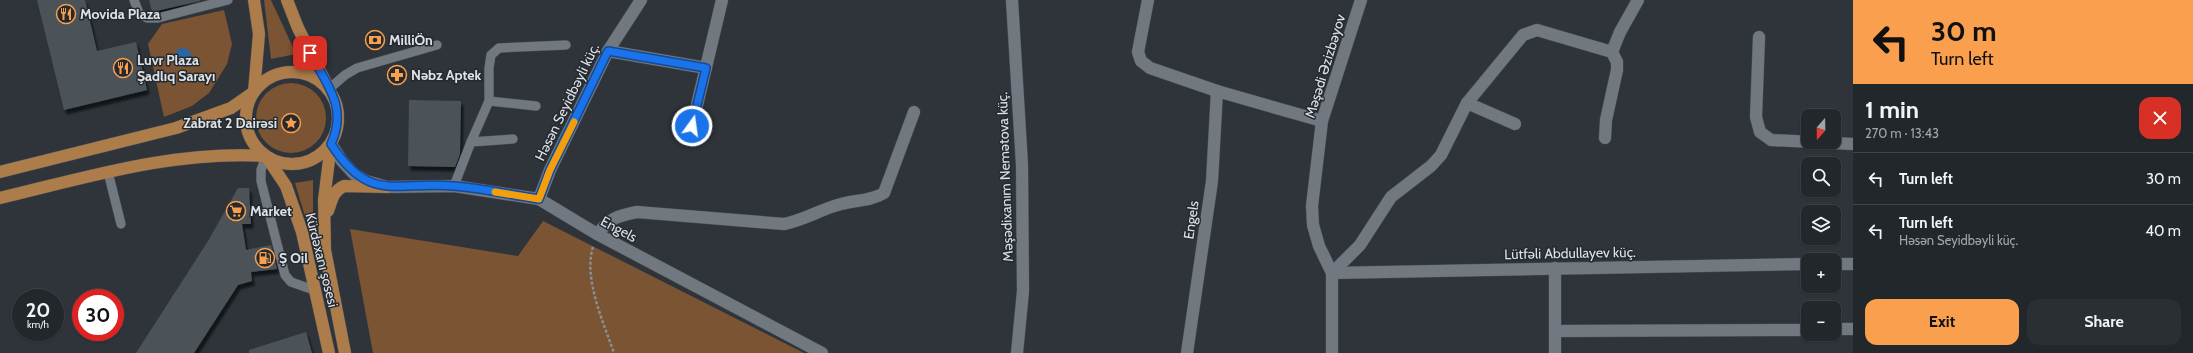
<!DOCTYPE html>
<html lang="en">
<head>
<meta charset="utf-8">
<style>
  :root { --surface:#22272c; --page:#2a2f34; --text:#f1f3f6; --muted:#a2a5a9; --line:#3f4448; --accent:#f99f4d }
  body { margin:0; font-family:Cabin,sans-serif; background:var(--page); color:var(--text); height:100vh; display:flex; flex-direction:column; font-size:15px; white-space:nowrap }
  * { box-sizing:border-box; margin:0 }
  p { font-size:13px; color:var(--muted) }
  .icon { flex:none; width:22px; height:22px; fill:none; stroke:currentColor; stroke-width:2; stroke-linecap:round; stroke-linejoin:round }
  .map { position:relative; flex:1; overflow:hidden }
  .panel { display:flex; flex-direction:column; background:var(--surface); width:340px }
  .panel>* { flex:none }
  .guide { background:#f99f4d; color:#111; overflow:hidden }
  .needle { width:26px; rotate:200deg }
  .fabs { position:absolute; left:1801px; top:109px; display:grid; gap:8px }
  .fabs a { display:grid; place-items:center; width:40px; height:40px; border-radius:8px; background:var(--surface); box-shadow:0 1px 3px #0004,0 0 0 1px var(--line); font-size:20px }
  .speed { position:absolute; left:12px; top:289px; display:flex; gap:8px; font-size:20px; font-weight:700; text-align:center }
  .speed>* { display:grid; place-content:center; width:52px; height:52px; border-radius:50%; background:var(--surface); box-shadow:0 1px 3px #0004,0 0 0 1px var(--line); line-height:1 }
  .speed small { font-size:10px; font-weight:400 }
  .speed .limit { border:6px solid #d22; background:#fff; color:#111 }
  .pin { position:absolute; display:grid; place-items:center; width:34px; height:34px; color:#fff; margin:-17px; border-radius:8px; box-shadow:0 2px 6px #0006 }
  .me { position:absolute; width:44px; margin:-22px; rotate:14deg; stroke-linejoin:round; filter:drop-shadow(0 0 3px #0008) }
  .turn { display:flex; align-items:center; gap:14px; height:84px; padding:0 12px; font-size:18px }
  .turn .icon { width:52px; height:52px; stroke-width:2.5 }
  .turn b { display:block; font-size:28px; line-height:34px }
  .round { display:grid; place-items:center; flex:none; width:42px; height:42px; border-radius:12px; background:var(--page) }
  .head { display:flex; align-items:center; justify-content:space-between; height:68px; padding:0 12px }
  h1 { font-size:24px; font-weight:700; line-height:30px }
  .action { display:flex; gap:8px; margin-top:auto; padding:8px 12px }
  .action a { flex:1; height:46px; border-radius:12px; background:var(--accent); color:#111; font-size:16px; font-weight:700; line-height:46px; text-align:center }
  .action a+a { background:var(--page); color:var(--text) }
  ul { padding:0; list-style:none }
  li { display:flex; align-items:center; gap:12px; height:52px; padding:0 12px; border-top:1px solid var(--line) }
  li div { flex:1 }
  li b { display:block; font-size:15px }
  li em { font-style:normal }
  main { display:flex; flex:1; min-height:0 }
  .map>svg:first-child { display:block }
  .green { fill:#7b5433 }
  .water { fill:#2966a3 }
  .building { fill:#4c5259; filter:url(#shadow) }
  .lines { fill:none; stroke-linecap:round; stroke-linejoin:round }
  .service-casing { stroke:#4a4f54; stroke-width:10 }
  .minor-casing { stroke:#4a4f54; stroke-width:13 }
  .primary-casing { stroke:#4a4f54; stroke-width:13 }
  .path { stroke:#8a8f94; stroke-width:2.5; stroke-dasharray:3 2; stroke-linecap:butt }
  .service { stroke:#727880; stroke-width:9 }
  .minor { stroke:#727880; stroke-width:12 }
  .primary { stroke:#ac7c4b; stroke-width:12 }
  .route-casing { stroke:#114b97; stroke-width:10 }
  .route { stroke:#1a73e8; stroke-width:7 }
  .slow { stroke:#f59e0b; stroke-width:7 }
  .labels { text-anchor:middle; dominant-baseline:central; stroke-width:3; stroke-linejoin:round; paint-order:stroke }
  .poi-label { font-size:14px; font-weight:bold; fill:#dee2e6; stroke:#242a30; text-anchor:start }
  .street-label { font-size:14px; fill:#dee2e6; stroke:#242a30 }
</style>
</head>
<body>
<main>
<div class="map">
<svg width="1853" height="353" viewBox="0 0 1853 353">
  <defs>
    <filter id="shadow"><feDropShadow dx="2.5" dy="4.5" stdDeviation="1" flood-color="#0009"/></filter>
  </defs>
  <rect width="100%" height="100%" fill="#2e343a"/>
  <g class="green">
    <polygon points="264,0 271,0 296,54 271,59"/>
    <polygon points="224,10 232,44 227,64 209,93 192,106 164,117 148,44 162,24"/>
    <circle cx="291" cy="118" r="35"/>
    <polygon points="313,180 313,243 295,183"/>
    <polygon points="543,221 804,353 373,353 350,229 518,256"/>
  </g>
  <circle class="water" cx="183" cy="56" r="8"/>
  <g class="building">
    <polygon points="37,0 85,0 97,51 136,42 147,90 64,110"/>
    <polygon points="149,0 200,0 200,1 152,12"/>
    <polygon points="409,100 461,101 460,154 455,167 408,166"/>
    <polygon points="238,188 249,188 251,224 242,224 246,250 271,245 277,269 251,272 252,281 238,285 194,353 136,353 208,241"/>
    <polygon points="306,332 312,353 249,353 249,350"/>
  </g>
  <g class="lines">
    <defs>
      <g id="service">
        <polyline points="134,0 139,13 147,18 158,18 228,0"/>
        <polyline points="329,89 345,75 357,68 437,45"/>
        <polyline points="489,101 536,106"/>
        <polyline points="471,142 513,139"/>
        <polyline points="266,156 261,170 261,181 285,275 291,282 314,290"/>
        <polyline points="108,172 121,224"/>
        <polyline points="454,186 471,142 489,101 489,68 491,55 499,48 566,45"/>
      </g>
      <g id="minor">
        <polyline points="1012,0 1022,165 1023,291 1017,353"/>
        <polyline points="1148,0 1138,52 1141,61 1150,68 1217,91 1322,121"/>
        <polyline points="1759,37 1756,117 1760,132 1771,140 1853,144"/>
        <polyline points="608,51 706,68"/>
        <polyline points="1467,103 1515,124"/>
        <polyline points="692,126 722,0"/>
        <polyline points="1605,138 1606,120 1617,70 1617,62 1612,52"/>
        <polyline points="331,144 342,161 354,174 366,181 387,187 454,186 539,199 597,234 822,353"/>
        <polyline points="539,199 550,170 608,51 641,0"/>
        <path d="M 597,234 C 611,218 616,216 637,212 L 784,224 C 805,220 821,209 841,204 C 855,200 871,201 884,193 L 914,112"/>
        <polyline points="1834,264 1853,264"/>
        <polyline points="1555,268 1555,353"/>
        <polyline points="1332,273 1808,264"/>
        <polyline points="1332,273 1360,245 1391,197 1431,166 1441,155 1467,103 1523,35 1537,30 1612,52 1620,32 1638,0"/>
        <polyline points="1834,329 1853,329"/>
        <polyline points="1556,331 1808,330"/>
        <polyline points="1187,353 1212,181 1217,91"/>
        <polyline points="1332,353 1332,273 1319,246 1313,225 1312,206 1322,121 1361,0"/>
      </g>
      <g id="primary">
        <polyline points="287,0 298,28 327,85"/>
        <circle cx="292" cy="118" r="46"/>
        <polyline points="331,144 324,200 325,250 345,353"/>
        <polyline points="0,172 176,128 231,108 254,92 259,34 254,0"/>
        <path d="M 0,198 C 88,177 175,150 266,156 L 286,186 L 302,232 L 329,353"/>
        <path d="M 328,211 C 332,200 333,191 344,186 L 387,187"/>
      </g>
    </defs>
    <use href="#service" class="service-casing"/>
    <use href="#minor" class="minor-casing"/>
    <use href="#primary" class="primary-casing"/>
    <path class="path" d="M 593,247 C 583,278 604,324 614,353"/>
    <use href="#service" class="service"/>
    <use href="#minor" class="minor"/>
    <use href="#primary" class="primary"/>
  </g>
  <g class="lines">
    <defs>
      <path id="route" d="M 310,53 C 327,85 348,107 331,144 C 370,204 394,181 454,186 C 482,188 511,195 539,199 L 550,170 L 608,51 L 706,68 L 692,126"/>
    </defs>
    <use href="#route" class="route-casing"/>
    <use href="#route" class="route"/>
    <polyline class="slow" points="495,192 539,199 550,170 574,122"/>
  </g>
  <defs>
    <symbol id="restaurant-ring" viewBox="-11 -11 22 22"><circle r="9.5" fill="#242a30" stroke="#f99f4d" stroke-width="1.5"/><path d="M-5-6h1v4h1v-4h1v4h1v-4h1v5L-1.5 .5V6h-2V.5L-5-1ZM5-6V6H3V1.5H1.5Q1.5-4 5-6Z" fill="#f99f4d"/></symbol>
    <symbol id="bank-ring" viewBox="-11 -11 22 22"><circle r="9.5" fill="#242a30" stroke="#f99f4d" stroke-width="1.5"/><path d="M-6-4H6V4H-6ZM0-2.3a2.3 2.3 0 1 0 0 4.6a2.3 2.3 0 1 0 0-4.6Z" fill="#f99f4d"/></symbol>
    <symbol id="pharmacy-ring" viewBox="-11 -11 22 22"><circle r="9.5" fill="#242a30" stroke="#f99f4d" stroke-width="1.5"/><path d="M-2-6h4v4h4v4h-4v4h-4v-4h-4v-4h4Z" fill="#f99f4d"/></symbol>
    <symbol id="sight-ring" viewBox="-11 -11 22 22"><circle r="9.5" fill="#242a30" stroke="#f99f4d" stroke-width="1.5"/><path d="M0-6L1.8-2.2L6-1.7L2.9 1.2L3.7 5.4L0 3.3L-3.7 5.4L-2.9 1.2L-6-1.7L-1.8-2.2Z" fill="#f99f4d"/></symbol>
    <symbol id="supermarket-ring" viewBox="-11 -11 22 22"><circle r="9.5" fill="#242a30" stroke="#f99f4d" stroke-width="1.5"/><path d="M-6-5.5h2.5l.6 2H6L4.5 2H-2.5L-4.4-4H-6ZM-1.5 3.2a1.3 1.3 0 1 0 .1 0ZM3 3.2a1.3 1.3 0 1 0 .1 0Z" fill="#f99f4d"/></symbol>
    <symbol id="fuel-ring" viewBox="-11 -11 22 22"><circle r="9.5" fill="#242a30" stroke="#f99f4d" stroke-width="1.5"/><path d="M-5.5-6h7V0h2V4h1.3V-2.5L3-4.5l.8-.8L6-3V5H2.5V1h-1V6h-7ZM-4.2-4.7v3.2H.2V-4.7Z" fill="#f99f4d"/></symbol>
  </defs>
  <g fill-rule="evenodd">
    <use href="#restaurant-ring" x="55" y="3" width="22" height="22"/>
    <use href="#bank-ring" x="364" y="29" width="22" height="22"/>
    <use href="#restaurant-ring" x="112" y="57" width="22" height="22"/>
    <use href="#pharmacy-ring" x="386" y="64" width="22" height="22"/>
    <use href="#sight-ring" x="280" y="112" width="22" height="22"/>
    <use href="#supermarket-ring" x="225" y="200" width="22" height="22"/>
    <use href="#fuel-ring" x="254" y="247" width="22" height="22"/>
  </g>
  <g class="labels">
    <g class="poi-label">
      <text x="80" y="14">Movida Plaza</text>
      <text x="389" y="40">MilliÖn</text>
      <text x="137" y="60">Luvr Plaza<tspan x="137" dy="16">Şadlıq Sarayı</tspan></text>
      <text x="411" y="75">Nəbz Aptek</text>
      <text x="277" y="123" text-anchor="end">Zabrat 2 Dairəsi</text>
      <text x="250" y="211">Market</text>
      <text x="279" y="258">Ş Oil</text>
    </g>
    <g class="street-label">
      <text transform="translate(1325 66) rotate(-73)">Məşədi Əzizbəyov</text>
      <text transform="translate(567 102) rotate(-64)">Həsən Seyidbəyli küç.</text>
      <text transform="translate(1005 177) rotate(-92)">Məşədixanım Nemətova küç.</text>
      <text transform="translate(1191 220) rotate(-82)">Engels</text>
      <text transform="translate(619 229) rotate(28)">Engels</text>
      <text transform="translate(1570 253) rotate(-1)">Lütfəli Abdullayev küç.</text>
      <text transform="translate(322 260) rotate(76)">Kürdəxanı şosesi</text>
    </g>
  </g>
</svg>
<div class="fabs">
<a><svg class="needle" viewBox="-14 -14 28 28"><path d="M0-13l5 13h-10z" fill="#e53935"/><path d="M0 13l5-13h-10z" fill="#a2a5a9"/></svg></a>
<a><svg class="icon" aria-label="search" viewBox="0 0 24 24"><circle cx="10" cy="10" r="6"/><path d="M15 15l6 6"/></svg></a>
<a><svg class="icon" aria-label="layers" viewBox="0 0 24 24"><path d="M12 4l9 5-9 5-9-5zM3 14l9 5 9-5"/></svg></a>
<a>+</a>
<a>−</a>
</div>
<div class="speed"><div>20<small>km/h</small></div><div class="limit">30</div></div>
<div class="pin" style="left:310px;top:53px;background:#d93025"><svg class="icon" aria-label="arrive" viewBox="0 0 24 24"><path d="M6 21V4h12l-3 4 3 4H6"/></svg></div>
<svg class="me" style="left:692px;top:126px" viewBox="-20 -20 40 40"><circle r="17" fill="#1a73e8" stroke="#fff" stroke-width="3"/><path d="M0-11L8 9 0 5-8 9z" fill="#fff"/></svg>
</div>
<section class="panel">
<div class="guide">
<div class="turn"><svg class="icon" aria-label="left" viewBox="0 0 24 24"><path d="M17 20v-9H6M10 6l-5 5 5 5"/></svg><div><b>30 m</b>Turn left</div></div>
</div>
<div class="head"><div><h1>1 min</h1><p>270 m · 13:43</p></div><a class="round" style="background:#d93025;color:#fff"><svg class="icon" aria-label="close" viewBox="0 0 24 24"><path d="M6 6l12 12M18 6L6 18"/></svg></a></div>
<ul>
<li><svg class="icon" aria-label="left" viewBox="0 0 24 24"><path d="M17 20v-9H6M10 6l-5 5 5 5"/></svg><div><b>Turn left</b></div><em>30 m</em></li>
<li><svg class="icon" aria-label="left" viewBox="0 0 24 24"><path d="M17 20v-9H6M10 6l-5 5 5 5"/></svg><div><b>Turn left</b><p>Həsən Seyidbəyli küç.</p></div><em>40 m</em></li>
</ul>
<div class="action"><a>Exit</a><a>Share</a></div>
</section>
</main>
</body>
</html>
